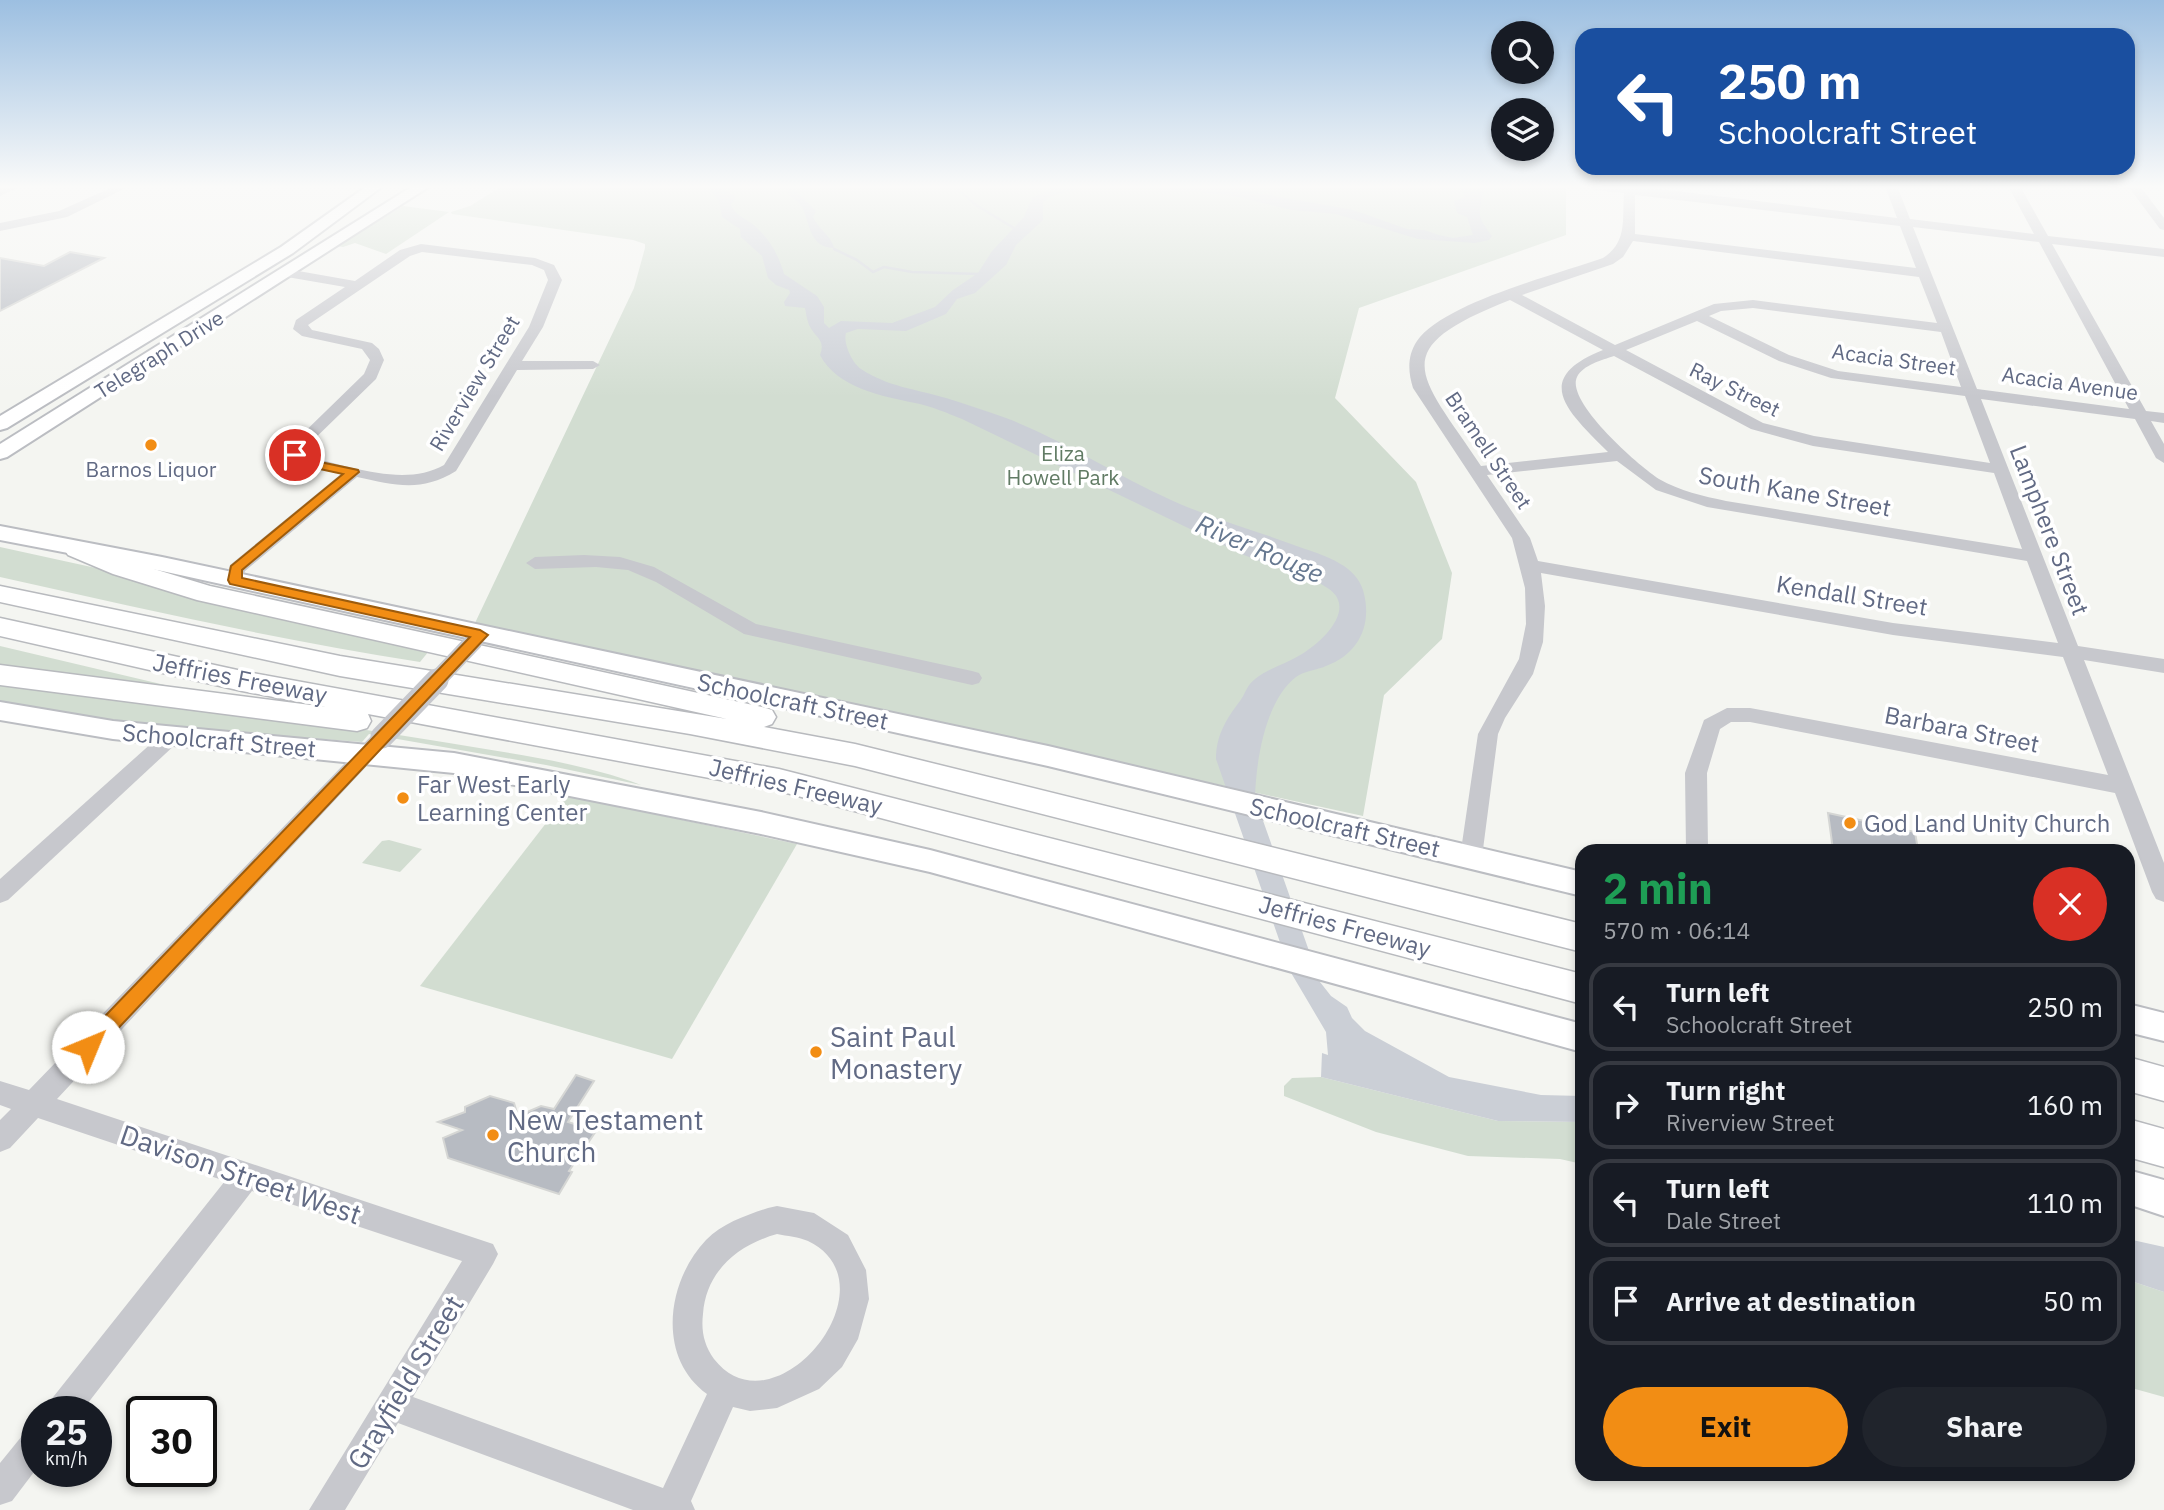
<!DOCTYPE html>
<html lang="en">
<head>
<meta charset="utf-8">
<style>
  :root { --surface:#171b24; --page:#20242c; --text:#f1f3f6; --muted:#9ea1a6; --line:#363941; --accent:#f28d14 }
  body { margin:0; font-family:"IBM Plex Sans",sans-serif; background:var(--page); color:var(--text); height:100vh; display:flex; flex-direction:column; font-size:26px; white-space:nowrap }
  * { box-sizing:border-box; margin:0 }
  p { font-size:23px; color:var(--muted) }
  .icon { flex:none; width:38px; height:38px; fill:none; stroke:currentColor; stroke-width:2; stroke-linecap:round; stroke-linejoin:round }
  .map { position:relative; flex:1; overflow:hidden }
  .details { position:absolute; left:1575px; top:844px; width:560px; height:637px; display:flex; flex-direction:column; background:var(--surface); border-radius:21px; box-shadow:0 4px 10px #0003 }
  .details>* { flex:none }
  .top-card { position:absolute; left:1575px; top:28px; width:560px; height:147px; border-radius:21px; box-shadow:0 4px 10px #0003; background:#1a4fa0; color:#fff; overflow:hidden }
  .buttons { position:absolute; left:1491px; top:21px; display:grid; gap:14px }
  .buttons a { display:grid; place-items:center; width:63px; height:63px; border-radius:50%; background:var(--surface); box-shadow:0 4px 10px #0003; font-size:35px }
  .speed { position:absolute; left:21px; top:1396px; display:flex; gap:14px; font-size:35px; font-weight:700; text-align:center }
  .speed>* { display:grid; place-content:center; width:91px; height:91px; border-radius:50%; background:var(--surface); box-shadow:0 4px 10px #0003; line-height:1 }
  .speed small { font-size:18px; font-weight:400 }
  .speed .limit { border:4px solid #111; border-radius:10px; background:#fff; color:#111 }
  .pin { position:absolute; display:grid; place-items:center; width:60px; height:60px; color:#fff; margin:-30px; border:4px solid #fff; border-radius:50%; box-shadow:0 2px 7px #0007 }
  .me { position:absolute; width:77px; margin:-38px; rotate:45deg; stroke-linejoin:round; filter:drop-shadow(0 0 5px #0008) }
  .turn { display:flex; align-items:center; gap:24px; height:147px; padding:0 28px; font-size:32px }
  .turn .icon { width:91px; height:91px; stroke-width:2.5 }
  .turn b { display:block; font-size:49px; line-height:60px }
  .round { display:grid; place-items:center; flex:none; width:74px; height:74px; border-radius:37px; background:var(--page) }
  .headline { display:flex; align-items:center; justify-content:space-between; height:119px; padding:0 28px }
  h1 { font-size:42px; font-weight:700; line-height:52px; color:#1e9e55 }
  .button { display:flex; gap:14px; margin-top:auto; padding:14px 28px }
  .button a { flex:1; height:80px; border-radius:42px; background:var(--accent); color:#111; font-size:28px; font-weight:700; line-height:80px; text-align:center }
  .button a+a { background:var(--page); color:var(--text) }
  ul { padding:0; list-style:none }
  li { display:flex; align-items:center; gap:21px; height:88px; margin:0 14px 10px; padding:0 14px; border:4px solid var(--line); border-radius:21px }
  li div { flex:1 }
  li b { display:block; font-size:26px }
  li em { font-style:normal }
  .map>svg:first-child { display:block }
  .green { fill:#d2ddd1 }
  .water { fill:#cbcfd6 }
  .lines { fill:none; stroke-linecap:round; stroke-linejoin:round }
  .stream { stroke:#cbcfd6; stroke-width:2.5 }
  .building { fill:#b7bbc2; stroke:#d5d6d4; stroke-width:2 }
  .major-casing { stroke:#bbbdc2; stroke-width:4 }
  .highway-casing { stroke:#b8babe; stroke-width:3 }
  .minor { fill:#c7c8cd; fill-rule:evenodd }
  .major { fill:#fff; fill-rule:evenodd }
  .highway { fill:#fff; fill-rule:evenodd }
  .minor-bridge-far1 { stroke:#c7c8cd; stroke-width:18 }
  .minor-bridge { stroke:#c7c8cd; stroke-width:23 }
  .route { fill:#f28d14; stroke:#9d5c0d; stroke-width:2 }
  .poi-dot { fill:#f28d14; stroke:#fff; stroke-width:2.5 }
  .labels { text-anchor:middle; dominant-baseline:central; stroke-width:7; stroke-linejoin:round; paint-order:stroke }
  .far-street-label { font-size:21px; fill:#616a84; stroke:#fff }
  .far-park-label { font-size:21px; fill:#617b64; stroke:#fff }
  .far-poi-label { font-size:21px; fill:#616a84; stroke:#fff }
  .street-label { font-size:24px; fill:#616a84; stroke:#fff }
  .poi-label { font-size:24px; fill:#616a84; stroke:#fff; text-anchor:start }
  .water-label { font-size:26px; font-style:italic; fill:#667890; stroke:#fff }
  .near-poi-label { font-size:28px; fill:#616a84; stroke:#fff; text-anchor:start }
  .near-street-label { font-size:28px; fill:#616a84; stroke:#fff }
</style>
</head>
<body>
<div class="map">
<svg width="2164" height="1510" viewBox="0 0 2164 1510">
  <rect width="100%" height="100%" fill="#f4f5f1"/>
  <g class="green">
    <polygon points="502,186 1566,186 1566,235 1359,308 1335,398 1416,482 1452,573 1442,639 1384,695 1363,816 475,623 634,288 645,248 645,244 633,240 452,214 451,212 470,206"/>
    <polygon points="403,206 449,212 386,254 355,243 343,247 337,246"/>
    <path d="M 0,547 L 96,568 L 177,593 L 429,651 L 420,662 C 278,640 139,608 0,577 Z"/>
    <polygon points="0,646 203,694 0,669"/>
    <path d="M 0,683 C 150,702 300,718 449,743 C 512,754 580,762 641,785 L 546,765 L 369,734 L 362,742 C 241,733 119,728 0,701 Z"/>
    <polygon points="567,796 797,844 672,1059 420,986"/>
    <polygon points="389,840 422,849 400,872 362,863 382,841"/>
    <polygon points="1321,1077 1498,1121 1582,1122 1582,1164 1560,1159 1468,1156 1376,1132 1284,1096 1284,1086 1292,1078"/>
    <polygon points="2128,1280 2164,1292 2164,1397 2128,1387"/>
  </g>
  <g class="water">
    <path d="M 706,186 L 719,186 L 736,197 L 731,205 C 735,215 743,217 751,223 C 768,236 779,255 784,274 L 817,296 L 824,307 L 824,323 L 829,328 L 841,321 L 892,323 L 935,307 L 953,290 L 978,273 L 992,251 L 1024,217 L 1032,198 L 1056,186 L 1219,186 L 1353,210 L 1407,229 L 1424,230 L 1439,235 L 1453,238 L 1473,235 L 1467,217 L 1457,213 L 1454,201 L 1465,197 L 1460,186 L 1478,186 L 1483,192 C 1479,215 1476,215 1492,236 L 1489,240 L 1475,243 L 1418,239 L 1336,214 L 1292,210 L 1234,196 L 1179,190 L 1086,187 L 1054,195 L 1043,202 L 1043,220 L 1016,245 L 1006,265 L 975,293 L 957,299 L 946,314 L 906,331 L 858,329 L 846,333 C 843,343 852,363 861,369 C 888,387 916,389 946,398 C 966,404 986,411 1006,418 C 1064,440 1115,475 1171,500 C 1215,520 1261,532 1305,549 C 1326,556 1356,566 1363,590 C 1373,624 1359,654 1326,666 C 1317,670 1304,671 1296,677 C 1265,701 1256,761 1255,798 L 1320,982 L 1331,996 L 1347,1007 L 1352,1018 L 1365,1031 L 1449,1077 L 1541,1095 L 1582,1096 L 1582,1122 L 1498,1121 L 1321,1077 L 1322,1053 L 1328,1055 L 1326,1032 L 1290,971 L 1216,759 C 1216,736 1226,719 1240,701 C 1246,693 1246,686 1255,679 C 1269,668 1286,664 1302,654 C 1322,642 1357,609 1329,589 C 1302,571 1273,567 1244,555 L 962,419 C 947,413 931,406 915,403 C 882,396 837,388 820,355 C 826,339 815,338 809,325 C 807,320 806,313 805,308 L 785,306 L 784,302 L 790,293 L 789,290 L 776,285 L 768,278 L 762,256 L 741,237 L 740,229 L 722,217 L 719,200 Z"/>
    <path d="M 785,186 L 797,186 L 798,193 L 816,211 L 813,217 C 818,229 831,235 834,248 C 809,248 810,222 802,207 C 796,198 786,197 785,186 Z"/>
    <polygon points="2128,1239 2164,1247 2164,1292 2128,1280"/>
  </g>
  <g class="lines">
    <g class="stream">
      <polyline points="954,186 976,205 1017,230"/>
      <polyline points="834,249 857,260 873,272 884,267 912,272 981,274"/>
    </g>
  </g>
  <g class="building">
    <polygon points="70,252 104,258 0,311 0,258 44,266"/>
    <polygon points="1828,813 1915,832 1918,850 1833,850"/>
    <polygon points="576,1075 594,1081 568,1122 596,1131 569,1171 572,1172 559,1194 448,1158 443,1138 462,1130 438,1122 465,1112 465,1107 490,1096 514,1103 518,1116 541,1106 554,1109"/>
  </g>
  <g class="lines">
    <defs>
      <g id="major">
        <polygon points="367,186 383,186 293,253 7,428 0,430 0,416 281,247"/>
        <polygon points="413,186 430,186 7,457 0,459 0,444"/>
        <polygon points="0,526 162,557 1048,746 1582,872 1582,896 1048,766 162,571 0,540"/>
        <polygon points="0,702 113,721 454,753 761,812 930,850 1582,1024 1582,1052 930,872 761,834 454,773 113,739 0,720"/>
        <polygon points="2128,1004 2164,1013 2164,1041 2128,1032"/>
        <polygon points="2128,1170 2164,1180 2164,1216 2128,1204"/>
      </g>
      <g id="highway">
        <polygon points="77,541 131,562 210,586 762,707 772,710 776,717 772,724 764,727 855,744 1582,924 1582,952 855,766 690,734 340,676 0,602 0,586 340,656 727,719 197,600 113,574 68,555 64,549 68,543"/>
        <polygon points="0,618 242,671 779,769 1582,974 1582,1004 779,791 368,714 371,721 367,728 357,731 0,685 0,665 326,707 242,691 0,636"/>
        <polygon points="2128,1057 2164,1067 2164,1101 2128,1091"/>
        <polygon points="2128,1119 2164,1129 2164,1167 2128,1157"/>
      </g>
    </defs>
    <use href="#major" class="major-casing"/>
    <use href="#highway" class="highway-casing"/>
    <g class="minor">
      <polygon points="5,186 21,186 0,196 0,188"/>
      <polygon points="115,186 130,186 67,217 0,231 0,223 59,211"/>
      <path d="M 1587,186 L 1636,186 L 1897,218 L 1885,186 L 1897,186 L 1910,219 L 2034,234 L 2008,186 L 2020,186 L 2048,236 L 2164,249 L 2164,257 L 2052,244 L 2146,411 L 2164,413 L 2164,423 L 2151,421 L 2164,444 L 2164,463 L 2156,458 L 2135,419 L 1981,399 L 2078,646 L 2164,659 L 2164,673 L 2084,660 L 2164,863 L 2164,902 L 2156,899 L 2152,892 L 2115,793 L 1750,722 L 1731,722 L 1720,729 L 1707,773 L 1708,850 L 1686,850 L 1685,773 L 1704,720 L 1727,708 L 1750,708 L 2108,775 L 2063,657 L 1893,635 L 1541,573 L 1545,606 L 1543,642 L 1533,674 L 1505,718 L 1498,734 L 1482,857 L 1479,863 L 1471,866 L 1463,863 L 1460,857 L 1478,734 L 1519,659 L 1526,624 L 1525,588 L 1512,538 L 1413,388 C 1408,372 1407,356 1417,341 C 1443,303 1558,274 1603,258 C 1628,242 1622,219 1624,193 L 1593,190 ZM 1635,195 L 1900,226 L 1916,268 L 1635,234 ZM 1913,227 L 2039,242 L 2129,409 L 1977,389 ZM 1633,241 L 1919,277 L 1937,323 L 1753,300 L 1714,304 L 1615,345 L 1522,295 L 1613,264 L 1623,257 ZM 1510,300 L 1603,350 C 1530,379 1568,412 1608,452 L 1481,466 C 1419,373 1383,350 1510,300 ZM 1753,308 L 1941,332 L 1961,387 L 1838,371 L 1789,355 L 1709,316 L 1721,311 ZM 1697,321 L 1779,361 L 1831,378 L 1965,396 L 1990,463 L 1814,436 L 1763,423 L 1626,350 ZM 1614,356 L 1751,429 L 1813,446 L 1994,473 L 2022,549 L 1726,501 C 1703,496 1680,491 1659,479 C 1640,467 1565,402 1577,377 C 1583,365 1602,360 1614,356 ZM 1617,461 L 1656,490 L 1707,507 L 2027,561 L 2058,643 L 1893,623 L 1538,561 L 1530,538 L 1487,475 Z"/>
      <polygon points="2128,186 2140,186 2164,218 2164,230 2160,229"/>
      <path d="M 421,244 L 535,258 L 554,265 L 562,280 L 543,327 L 522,361 L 593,361 L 600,365 L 593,369 L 517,370 L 456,471 C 420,493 395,485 357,477 L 245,571 L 240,585 L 228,585 L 225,581 L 230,565 L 341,474 L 292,463 L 287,455 L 288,448 L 364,374 L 370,360 L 362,349 L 302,336 L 293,329 L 296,320 L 345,287 L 287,277 L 280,273 L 287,269 L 355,281 L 400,250 ZM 422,252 L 532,265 L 544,270 L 548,280 L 529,327 L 444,465 C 404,488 347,465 304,456 L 304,449 L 376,379 L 384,360 L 379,349 L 372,343 L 312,330 L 308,325 L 410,256 Z"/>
      <polygon points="584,555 620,557 654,567 756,624 972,671 979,673 982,678 979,683 972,685 744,634 656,582 628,570 596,567 535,569 526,563 535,557"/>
      <polygon points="171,729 178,732 181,737 178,742 8,900 0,903 0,879 164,732"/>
      <path d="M 382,729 L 389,732 L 392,737 L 389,742 L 57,1099 L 493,1244 L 498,1254 L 493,1264 L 413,1397 L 663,1488 L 707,1394 C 656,1357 667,1281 706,1240 C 723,1223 747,1215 768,1208 L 777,1206 L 814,1213 L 848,1235 L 866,1270 L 869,1299 L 858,1339 L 842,1367 L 819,1389 L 777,1408 L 750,1411 L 733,1407 L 691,1501 L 695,1510 L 633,1510 L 398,1423 L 345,1510 L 309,1510 L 462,1261 L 252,1191 L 81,1412 L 45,1412 L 50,1401 L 225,1181 L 38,1118 L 10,1148 L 0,1152 L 0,1120 L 11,1109 L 0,1105 L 0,1081 L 29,1090 L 375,732 ZM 777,1234 C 787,1236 799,1237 808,1241 C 898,1284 775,1437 714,1359 C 704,1345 701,1331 703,1314 C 706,1271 738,1245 777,1234 Z"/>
      <polygon points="37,1426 37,1468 12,1501 0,1505 0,1463 26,1431"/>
    </g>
    <use href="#major" class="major"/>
    <use href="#highway" class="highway"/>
    <polyline class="minor-bridge-far1" points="435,682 474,641"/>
    <polyline class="minor-bridge" points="382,737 437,680"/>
  </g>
  <linearGradient id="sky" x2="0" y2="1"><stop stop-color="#9cbfe1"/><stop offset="0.47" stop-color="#fafaf9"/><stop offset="1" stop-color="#fafaf9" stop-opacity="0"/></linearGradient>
  <rect width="2164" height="397" fill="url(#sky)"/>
  <polygon class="route" points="295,451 306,459 358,470 359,472 242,570 242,578 480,630 488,635 95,1053 88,1056 81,1053 79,1047 81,1041 470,637 230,584 228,580 231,566 343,474 297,464 288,455"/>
  <g class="poi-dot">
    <circle cx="151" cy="445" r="7"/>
    <circle cx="403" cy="798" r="7"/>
    <circle cx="1850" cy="823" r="7"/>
    <circle cx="816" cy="1052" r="7"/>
    <circle cx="493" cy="1135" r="7"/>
  </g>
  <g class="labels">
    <g class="far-street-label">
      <text transform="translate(159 354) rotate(-32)">Telegraph Drive</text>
      <text transform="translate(1894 359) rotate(8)">Acacia Street</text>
      <text transform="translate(474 383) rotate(-59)">Riverview Street</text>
      <text transform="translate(2070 383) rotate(8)">Acacia Avenue</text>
      <text transform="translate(1735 389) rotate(26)">Ray Street</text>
      <text transform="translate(1489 450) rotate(56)">Bramell Street</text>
    </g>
    <g class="far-park-label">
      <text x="1063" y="453">Eliza<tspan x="1063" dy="24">Howell Park</tspan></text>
    </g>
    <g class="far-poi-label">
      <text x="151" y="469">Barnos Liquor</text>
    </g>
    <g class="street-label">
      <text transform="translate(1795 491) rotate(10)">South Kane Street</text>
      <text transform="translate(2050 530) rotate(69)">Lamphere Street</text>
      <text transform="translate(1852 595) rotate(9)">Kendall Street</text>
      <text transform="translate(240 678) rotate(11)">Jeffries Freeway</text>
      <text transform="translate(793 701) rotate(12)">Schoolcraft Street</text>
      <text transform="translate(1962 729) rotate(11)">Barbara Street</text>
      <text transform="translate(219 740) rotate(5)">Schoolcraft Street</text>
      <text transform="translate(796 786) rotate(13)">Jeffries Freeway</text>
      <text transform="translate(1345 827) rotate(13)">Schoolcraft Street</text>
      <text transform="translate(1345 926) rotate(15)">Jeffries Freeway</text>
    </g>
    <g class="poi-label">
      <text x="417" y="784">Far West Early<tspan x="417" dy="28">Learning Center</tspan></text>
      <text x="1864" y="823">God Land Unity Church</text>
    </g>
    <g class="water-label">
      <text transform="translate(1260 548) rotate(23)">River Rouge</text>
    </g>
    <g class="near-poi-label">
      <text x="830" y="1036">Saint Paul<tspan x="830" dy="32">Monastery</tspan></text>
      <text x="507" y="1119">New Testament<tspan x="507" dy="32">Church</tspan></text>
    </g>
    <g class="near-street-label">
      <text transform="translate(241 1174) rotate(19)">Davison Street West</text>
      <text transform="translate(405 1382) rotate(-59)">Grayfield Street</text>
    </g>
  </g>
</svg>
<div class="buttons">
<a><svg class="icon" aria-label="search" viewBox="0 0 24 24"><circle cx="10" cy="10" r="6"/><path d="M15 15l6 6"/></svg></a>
<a><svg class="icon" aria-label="layers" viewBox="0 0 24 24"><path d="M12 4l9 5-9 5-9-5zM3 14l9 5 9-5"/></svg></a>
</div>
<div class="speed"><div>25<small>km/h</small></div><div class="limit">30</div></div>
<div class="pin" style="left:295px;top:455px;background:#d93025"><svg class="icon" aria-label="arrive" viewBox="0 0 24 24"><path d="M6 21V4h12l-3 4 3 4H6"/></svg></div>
<svg class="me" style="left:88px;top:1047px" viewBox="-20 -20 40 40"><circle r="19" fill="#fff"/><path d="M0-13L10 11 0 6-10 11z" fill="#f28d14"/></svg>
<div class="top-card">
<div class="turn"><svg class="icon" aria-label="left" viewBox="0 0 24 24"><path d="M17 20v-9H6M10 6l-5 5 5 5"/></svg><div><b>250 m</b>Schoolcraft Street</div></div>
</div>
<section class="details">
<div class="headline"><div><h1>2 min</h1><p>570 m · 06:14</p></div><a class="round" style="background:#d93025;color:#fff"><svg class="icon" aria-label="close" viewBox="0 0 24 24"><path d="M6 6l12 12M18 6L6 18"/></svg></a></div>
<ul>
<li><svg class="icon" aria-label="left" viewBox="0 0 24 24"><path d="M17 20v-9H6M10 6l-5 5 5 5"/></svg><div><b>Turn left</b><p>Schoolcraft Street</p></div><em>250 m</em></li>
<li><svg class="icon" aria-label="right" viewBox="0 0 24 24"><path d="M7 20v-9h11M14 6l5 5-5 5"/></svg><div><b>Turn right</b><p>Riverview Street</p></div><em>160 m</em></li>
<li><svg class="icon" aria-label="left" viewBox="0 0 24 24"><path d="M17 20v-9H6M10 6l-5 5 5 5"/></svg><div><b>Turn left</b><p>Dale Street</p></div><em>110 m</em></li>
<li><svg class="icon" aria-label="arrive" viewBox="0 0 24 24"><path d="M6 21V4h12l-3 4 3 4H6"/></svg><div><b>Arrive at destination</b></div><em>50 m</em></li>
</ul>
<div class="button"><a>Exit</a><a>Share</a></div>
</section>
</div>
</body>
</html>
